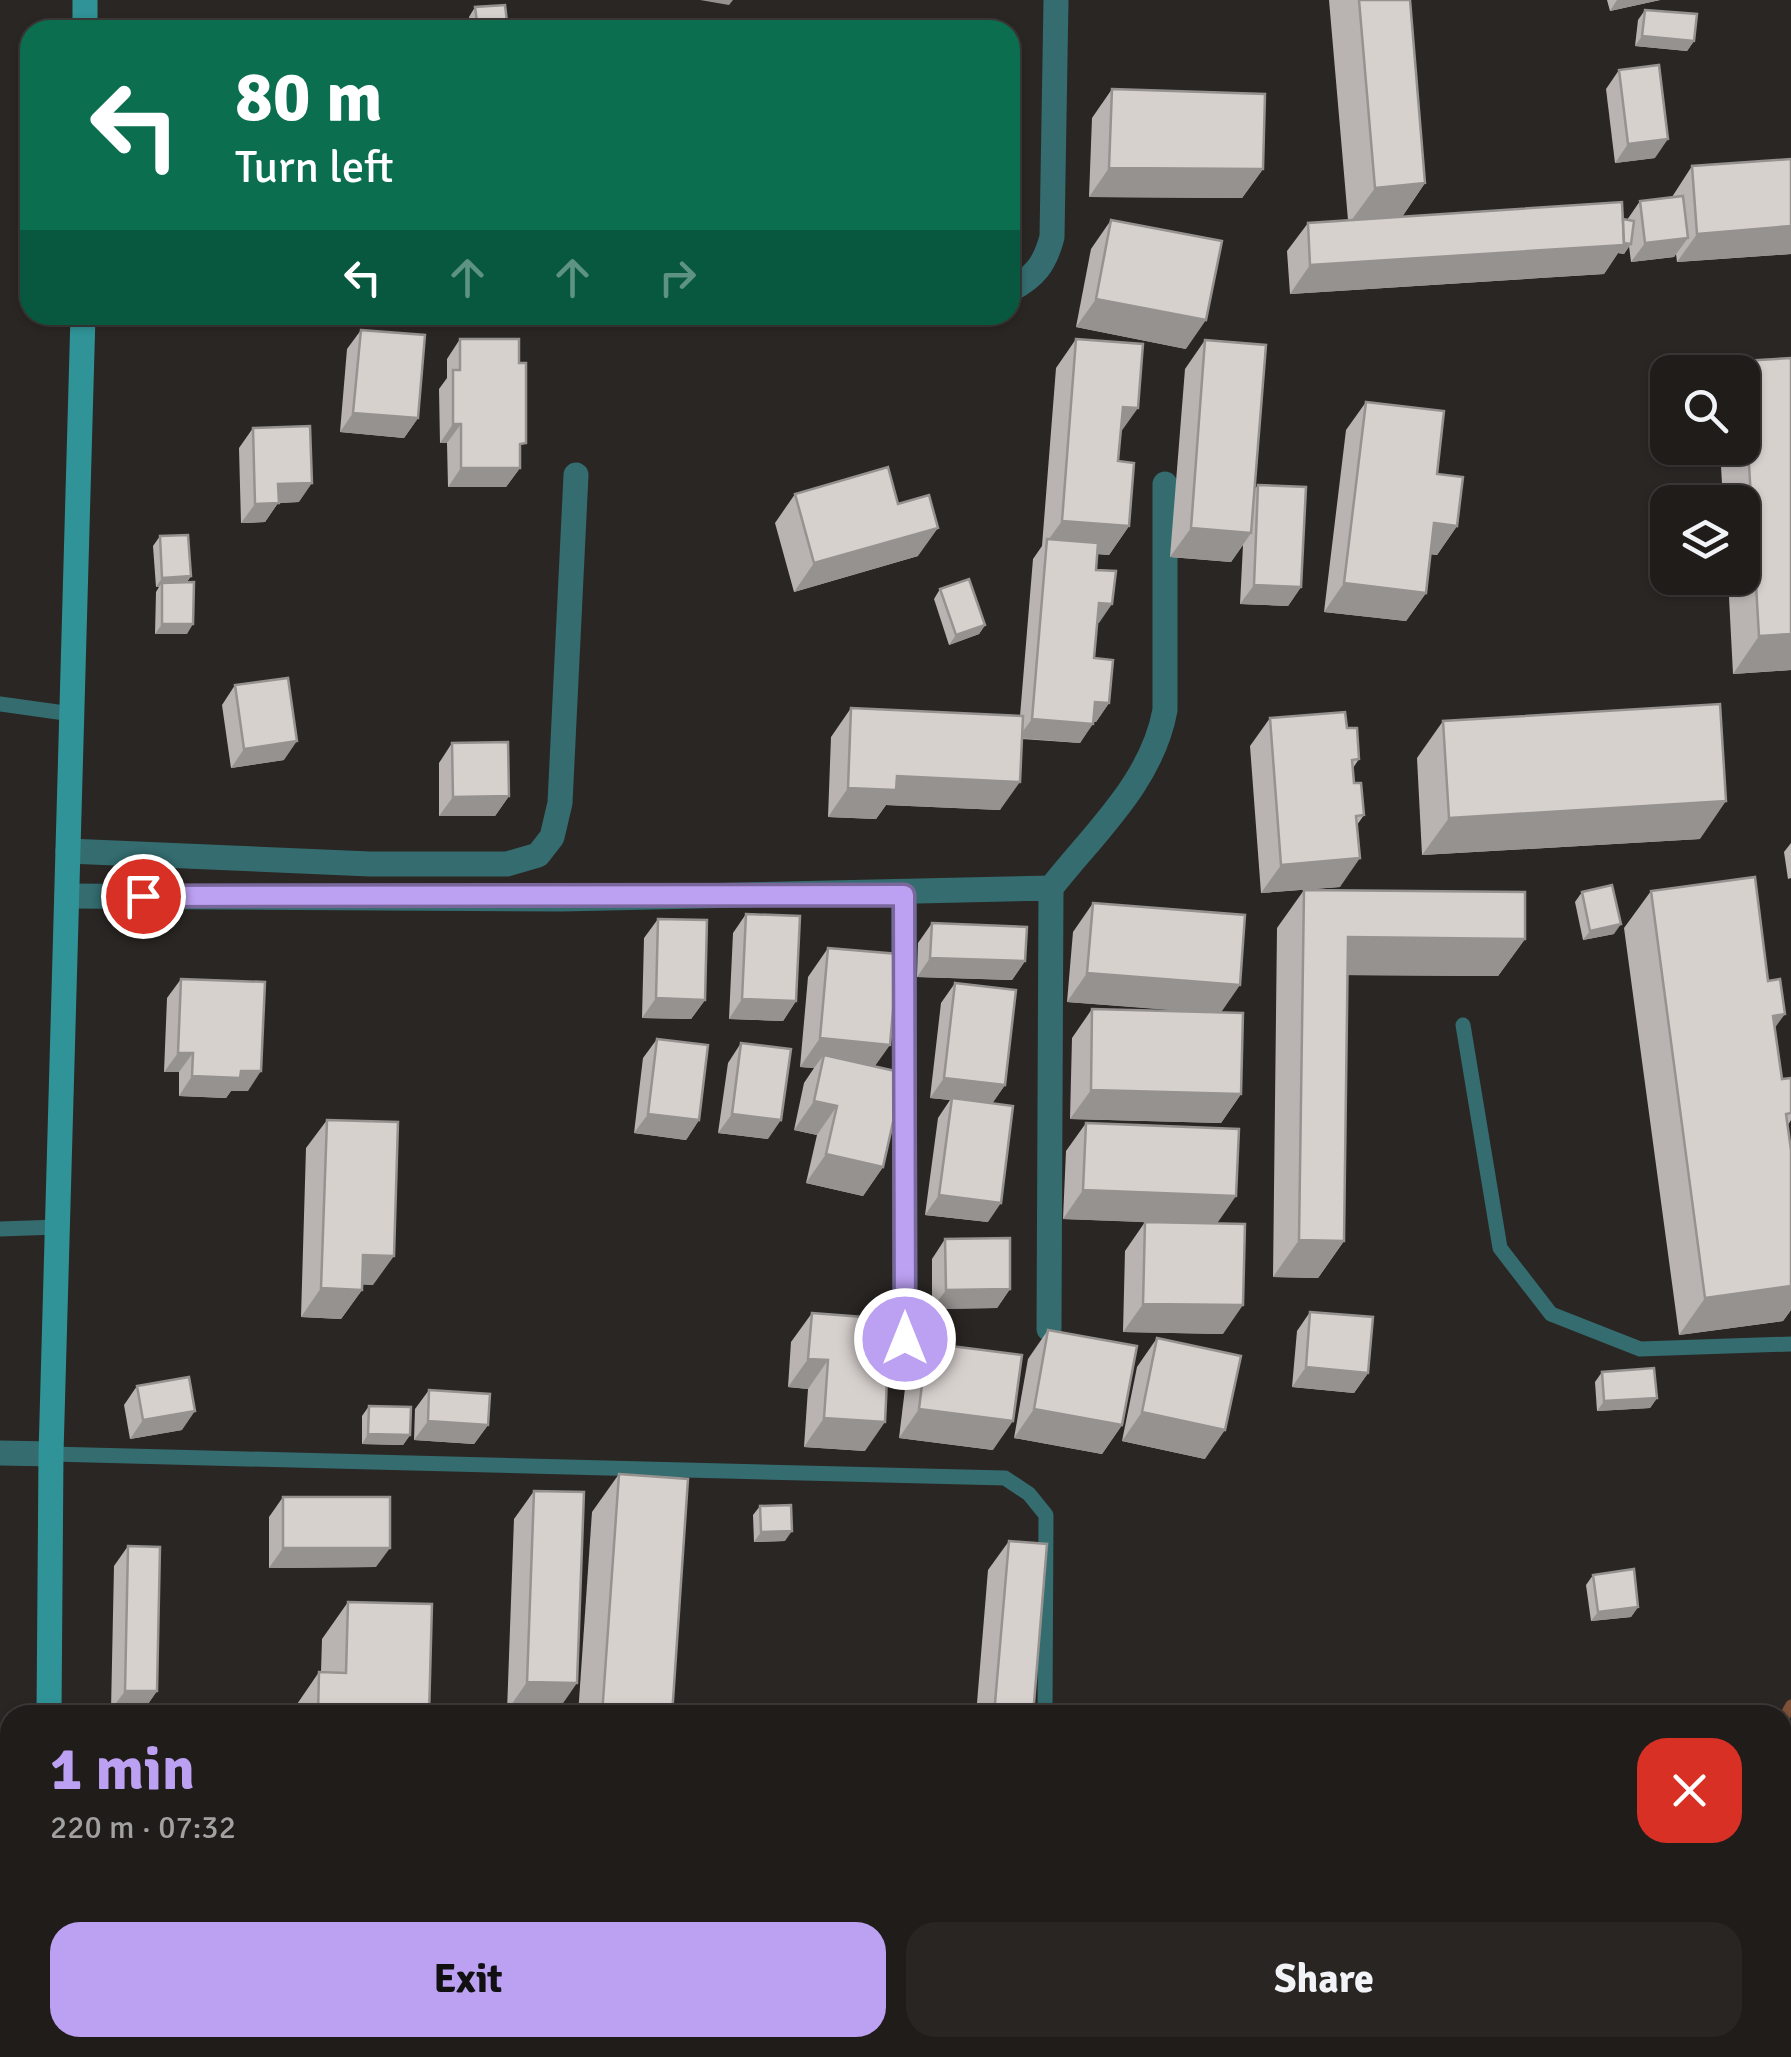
<!DOCTYPE html>
<html lang="en">
<head>
<meta charset="utf-8">
<style>
  :root { --surface:#201c1a; --page:#282523; --text:#f1f3f6; --muted:#a2a1a2; --line:#3d3a39; --accent:#bca0f2 }
  body { margin:0; font-family:Signika,sans-serif; background:var(--page); color:var(--text); height:100vh; display:flex; flex-direction:column; font-size:38px; white-space:nowrap }
  * { box-sizing:border-box; margin:0 }
  p { font-size:32px; color:var(--muted) }
  .icon { flex:none; width:55px; height:55px; fill:none; stroke:currentColor; stroke-width:2; stroke-linecap:round; stroke-linejoin:round }
  .map { position:relative; flex:1; overflow:hidden }
  .side { position:absolute; left:0px; top:1705px; width:1792px; height:352px; display:flex; flex-direction:column; background:var(--surface); border-radius:30px 30px 0 0; box-shadow:0 2px 8px #0004,0 0 0 2px var(--line) }
  .side>* { flex:none }
  .hud { position:absolute; left:20px; top:20px; width:1000px; height:305px; border-radius:30px; box-shadow:0 2px 8px #0004,0 0 0 2px var(--line); background:#0b6e4f; color:#fff; overflow:hidden }
  .fabs { position:absolute; left:1650px; top:355px; display:grid; gap:20px }
  .fabs a { display:grid; place-items:center; width:110px; height:110px; border-radius:20px; background:var(--surface); box-shadow:0 2px 8px #0004,0 0 0 2px var(--line); font-size:50px }
  .pin { position:absolute; display:grid; place-items:center; width:85px; height:85px; color:#fff; margin:-42px; border:5px solid #fff; border-radius:50%; box-shadow:0 2px 10px #0007 }
  .me { position:absolute; width:110px; margin:-55px; rotate:0deg; stroke-linejoin:round; filter:drop-shadow(0 0 8px #0008) }
  .turn { display:flex; align-items:center; gap:35px; height:210px; padding:0 50px; font-size:45px }
  .turn .icon { width:130px; height:130px; stroke-width:2.5 }
  .turn b { display:block; font-size:70px; line-height:85px }
  .lanes { display:flex; align-items:center; height:95px; padding:0 50px; background:#0003; justify-content:center; gap:50px; direction:ltr }
  .lanes .off { opacity:.35 }
  .round { display:grid; place-items:center; flex:none; width:105px; height:105px; border-radius:30px; background:var(--page) }
  .head { display:flex; align-items:center; justify-content:space-between; height:170px; padding:0 50px }
  h1 { font-size:60px; font-weight:700; line-height:75px; color:var(--accent) }
  .primary-button { display:flex; gap:20px; margin-top:auto; padding:20px 50px }
  .primary-button a { flex:1; height:115px; border-radius:30px; background:var(--accent); color:#111; font-size:40px; font-weight:700; line-height:115px; text-align:center }
  .primary-button a+a { background:var(--page); color:var(--text) }
  .map>svg:first-child { display:block }
  .lines { fill:none; stroke-linecap:round; stroke-linejoin:round }
  .stream { stroke:#7e5138; stroke-width:11 }
  .lane { stroke:#346c6f; stroke-width:15 }
  .street { stroke:#346c6f; stroke-width:25 }
  .secondary { stroke:#309397; stroke-width:25 }
  .wall { fill:#b9b4b1 }
  .shaded-wall { fill:#969290 }
  .building { fill:#d7d1ce; stroke:#969290; stroke-width:2.5 }
  .route-casing { stroke:#7a689d; stroke-width:25 }
  .route { stroke:#bca0f2; stroke-width:18 }
</style>
</head>
<body>
<div class="map">
<svg width="1791" height="2057" viewBox="0 0 1791 2057">
  <rect width="100%" height="100%" fill="#2a2623"/>
  <g class="lines">
    <g class="stream">
      <polyline points="1782,1721 1791,1705"/>
      <polyline points="1782,2043 1789,2057"/>
    </g>
    <g class="lane">
      <polyline points="0,704 72,714"/>
      <polyline points="1463,1025 1500,1248 1551,1314 1640,1349 1791,1344"/>
      <polyline points="0,1229 58,1227"/>
      <polyline points="51,1454 1005,1478 1029,1494 1046,1515 1045,1715"/>
    </g>
    <g class="street">
      <path d="M 1010,290 C 1035,277 1045,264 1052,237 L 1056,0"/>
      <polyline points="68,851 370,864 507,864 538,855 552,837 560,803 576,475"/>
      <path d="M 1051,888 C 1094,833 1152,782 1165,710 L 1165,484"/>
      <polyline points="904,895 905,1339"/>
      <polyline points="67,896 562,899 1051,888 1049,1329"/>
      <polyline points="0,1453 51,1454"/>
      <polyline points="0,1831 10,1830"/>
    </g>
    <g class="secondary">
      <polyline points="85,30 85,0"/>
      <polyline points="49,1715 51,1454 83,315"/>
      <polyline points="43,2057 43,2048"/>
    </g>
  </g>
  <g class="wall">
    <polygon points="1329,0 1410,0 1425,183 1402,217 1627,220 1640,201 1672,197 1692,166 1791,159 1791,254 1677,262 1676,254 1674,257 1631,262 1629,246 1624,254 1618,253 1604,274 1290,294 1287,251 1308,223 1348,220"/>
    <polygon points="1607,0 1660,0 1610,11"/>
    <polygon points="475,7 508,30 470,30 469,17"/>
    <polygon points="1645,10 1694,41 1687,51 1635,46 1638,20"/>
    <polygon points="1619,70 1655,158 1615,163 1606,89"/>
    <polygon points="1112,89 1263,169 1242,198 1089,197 1092,118"/>
    <polygon points="1111,220 1186,349 1076,327 1091,249"/>
    <polygon points="361,330 418,418 404,438 340,432 347,349"/>
    <polygon points="460,339 520,452 520,468 506,487 448,487 447,443 440,443 439,389 447,378 447,359"/>
    <polygon points="1076,339 1120,433 1118,461 1129,526 1109,555 1097,554 1096,570 1099,623 1097,623 1094,658 1109,703 1096,722 1093,722 1080,743 1022,739 1000,810 886,805 876,819 828,817 831,737 851,708 1020,716 1033,559 1042,546 1056,368"/>
    <polygon points="1205,340 1254,490 1258,485 1301,587 1288,606 1240,604 1243,545 1231,562 1170,557 1185,369"/>
    <polygon points="1743,361 1791,670 1733,674 1728,578 1742,578 1742,502 1723,502 1720,448 1742,448 1742,372 1735,372"/>
    <polygon points="1366,402 1437,474 1457,526 1437,555 1430,554 1426,593 1406,621 1324,612 1346,430"/>
    <polygon points="253,428 299,502 278,503 265,522 241,523 239,448"/>
    <polygon points="795,494 898,504 918,556 794,592 775,523"/>
    <polygon points="160,536 191,576 187,582 187,634 155,634 156,592 159,587 156,587 153,546"/>
    <polygon points="940,589 985,625 979,634 949,645 934,599"/>
    <polygon points="235,685 284,760 231,768 222,705"/>
    <polygon points="1270,718 1359,759 1353,768 1354,783 1364,815 1357,825 1340,887 1261,893 1250,746"/>
    <polygon points="1443,721 1700,839 1422,855 1417,758"/>
    <polygon points="452,743 509,796 495,816 439,816 439,763"/>
    <polygon points="1791,843 1791,878 1788,879 1784,852"/>
    <polygon points="1304,890 1525,939 1498,976 1347,975 1344,1241 1318,1278 1273,1277 1277,928"/>
    <polygon points="1651,891 1775,1028 1782,1079 1791,1078 1791,1120 1788,1125 1791,1150 1791,1310 1783,1321 1679,1335 1624,928"/>
    <polygon points="1582,892 1614,934 1583,940 1575,902"/>
    <polygon points="1093,903 1221,1012 1241,1094 1221,1123 1070,1119 1072,1038 1092,1009 1190,1011 1067,1002 1073,932"/>
    <polygon points="746,914 796,1001 783,1021 729,1019 733,933"/>
    <polygon points="658,919 705,1000 691,1019 642,1018 644,938"/>
    <polygon points="932,923 1025,961 1012,980 917,977 918,943"/>
    <polygon points="828,948 875,1066 883,1167 863,1196 806,1183 817,1135 794,1130 804,1083 814,1068 800,1067 808,977"/>
    <polygon points="181,979 248,1091 231,1091 226,1098 179,1096 179,1072 164,1072 167,998"/>
    <polygon points="955,983 1005,1085 992,1103 988,1222 925,1215 938,1118 950,1100 930,1098 941,1003"/>
    <polygon points="657,1039 699,1120 686,1140 634,1133 643,1058"/>
    <polygon points="741,1043 768,1139 718,1133 728,1063"/>
    <polygon points="327,1120 373,1285 362,1284 362,1290 341,1319 301,1317 306,1148"/>
    <polygon points="1086,1123 1217,1224 1223,1334 1123,1332 1125,1251 1145,1222 1148,1222 1063,1219 1066,1151"/>
    <polygon points="945,1239 1010,1289 997,1308 932,1309 932,1259"/>
    <polygon points="1310,1312 1368,1373 1354,1393 1292,1387 1297,1331"/>
    <polygon points="812,1313 862,1336 865,1451 804,1447 808,1389 788,1387 791,1342"/>
    <polygon points="1048,1330 1122,1425 1102,1454 1014,1438 1028,1359"/>
    <polygon points="1157,1338 1205,1459 1122,1441 1137,1367"/>
    <polygon points="927,1343 993,1450 899,1438 907,1372"/>
    <polygon points="1602,1372 1657,1398 1650,1408 1597,1411 1595,1382"/>
    <polygon points="137,1386 182,1430 130,1439 124,1405"/>
    <polygon points="429,1390 488,1425 474,1444 414,1440 415,1409"/>
    <polygon points="369,1406 410,1435 403,1445 362,1444 362,1416"/>
    <polygon points="619,1474 672,1715 578,1715 592,1512"/>
    <polygon points="534,1491 557,1712 507,1711 514,1519"/>
    <polygon points="283,1497 376,1567 269,1568 269,1517"/>
    <polygon points="760,1506 785,1541 754,1542 753,1515"/>
    <polygon points="1009,1541 1033,1715 976,1715 988,1570"/>
    <polygon points="128,1546 157,1691 143,1711 111,1710 114,1566"/>
    <polygon points="1593,1575 1638,1607 1631,1617 1591,1621 1586,1585"/>
    <polygon points="348,1602 429,1715 293,1715 293,1710 319,1672 321,1672 322,1639"/>
  </g>
  <g class="shaded-wall">
    <polygon points="700,0 733,0 729,5"/>
    <polygon points="1617,0 1660,0 1610,11"/>
    <polygon points="1642,36 1694,41 1687,51 1635,46"/>
    <polygon points="1668,139 1655,158 1615,163 1628,144"/>
    <polygon points="1109,168 1263,169 1242,198 1089,197"/>
    <polygon points="1425,183 1399,221 1348,225 1375,188"/>
    <polygon points="1791,226 1791,254 1677,262 1697,234"/>
    <polygon points="1688,238 1674,257 1631,262 1645,243"/>
    <polygon points="1610,241 1631,244 1624,254 1618,253 1604,274 1290,294 1310,265"/>
    <polygon points="1096,299 1206,320 1186,349 1076,327"/>
    <polygon points="1123,407 1138,408 1118,436"/>
    <polygon points="353,413 418,418 404,438 340,432"/>
    <polygon points="453,424 461,424 447,443 440,443"/>
    <polygon points="461,468 520,468 506,487 448,487"/>
    <polygon points="312,483 299,502 278,503 265,522 241,523 255,504 278,484"/>
    <polygon points="1062,521 1129,526 1109,555 1046,550 1046,543"/>
    <polygon points="1434,523 1457,526 1437,555 1414,552"/>
    <polygon points="938,528 918,556 794,592 814,563"/>
    <polygon points="1191,528 1251,533 1231,562 1170,557"/>
    <polygon points="191,576 184,586 162,583 159,587 156,587 162,578"/>
    <polygon points="1344,583 1426,593 1406,621 1324,612"/>
    <polygon points="1254,585 1301,587 1288,606 1240,604"/>
    <polygon points="1099,603 1112,604 1099,623 1085,622"/>
    <polygon points="162,624 193,624 187,634 155,634"/>
    <polygon points="985,625 979,634 949,645 956,635"/>
    <polygon points="1791,634 1791,670 1733,674 1759,636"/>
    <polygon points="1095,702 1109,703 1096,722 1081,721"/>
    <polygon points="1032,719 1093,724 1080,743 1018,738"/>
    <polygon points="297,741 284,760 231,768 244,749"/>
    <polygon points="897,776 1020,782 1000,810 886,805 876,819 828,817 848,788"/>
    <polygon points="509,796 495,816 439,816 453,797"/>
    <polygon points="1726,801 1700,839 1422,855 1449,818"/>
    <polygon points="1360,858 1340,887 1261,893 1281,865"/>
    <polygon points="1621,924 1614,934 1583,940 1590,931"/>
    <polygon points="1348,937 1525,939 1498,976 1322,975"/>
    <polygon points="930,958 1025,961 1012,980 917,977"/>
    <polygon points="1087,973 1240,985 1220,1014 1067,1002"/>
    <polygon points="656,998 705,1000 691,1019 642,1018"/>
    <polygon points="742,999 796,1001 783,1021 729,1019"/>
    <polygon points="1785,1014 1758,1051 1773,1016"/>
    <polygon points="820,1038 890,1045 870,1073 824,1055 814,1068 800,1067"/>
    <polygon points="178,1053 193,1053 179,1072 164,1072"/>
    <polygon points="241,1071 261,1071 248,1091 231,1091 226,1098 179,1096 192,1076"/>
    <polygon points="944,1078 1005,1085 992,1104 930,1098"/>
    <polygon points="1091,1090 1241,1094 1221,1123 1070,1119"/>
    <polygon points="814,1101 837,1106 817,1135 794,1130"/>
    <polygon points="648,1114 699,1120 686,1140 634,1133"/>
    <polygon points="732,1114 781,1120 768,1139 718,1133"/>
    <polygon points="826,1154 883,1167 863,1196 806,1183"/>
    <polygon points="1083,1190 1236,1196 1216,1225 1063,1219"/>
    <polygon points="939,1195 1001,1203 988,1222 925,1215"/>
    <polygon points="1299,1240 1344,1241 1318,1278 1273,1277"/>
    <polygon points="363,1255 394,1256 373,1285 343,1284"/>
    <polygon points="1791,1286 1791,1310 1783,1321 1679,1335 1705,1298"/>
    <polygon points="321,1288 362,1290 341,1319 301,1317"/>
    <polygon points="1010,1289 997,1308 932,1309 946,1290"/>
    <polygon points="1143,1304 1243,1305 1223,1334 1123,1332"/>
    <polygon points="808,1359 828,1360 808,1389 788,1387"/>
    <polygon points="1306,1367 1368,1373 1354,1393 1292,1387"/>
    <polygon points="1657,1398 1650,1408 1597,1411 1604,1401"/>
    <polygon points="919,1409 1013,1421 993,1450 899,1438"/>
    <polygon points="1034,1409 1122,1425 1102,1454 1014,1438"/>
    <polygon points="195,1411 182,1430 130,1439 143,1420"/>
    <polygon points="1142,1412 1225,1430 1205,1459 1122,1441"/>
    <polygon points="824,1418 885,1422 865,1451 804,1447"/>
    <polygon points="428,1421 488,1425 474,1444 414,1440"/>
    <polygon points="368,1434 410,1435 403,1445 362,1444"/>
    <polygon points="792,1531 785,1541 754,1542 761,1532"/>
    <polygon points="283,1548 390,1548 376,1567 269,1568"/>
    <polygon points="1638,1607 1631,1617 1591,1621 1598,1612"/>
    <polygon points="527,1682 577,1683 557,1712 507,1711"/>
    <polygon points="125,1691 157,1691 143,1711 111,1710"/>
  </g>
  <g class="building">
    <polygon points="1359,0 1410,0 1425,183 1375,188"/>
    <polygon points="505,5 508,30 478,30 475,7"/>
    <polygon points="1645,10 1697,14 1694,41 1642,36"/>
    <polygon points="970,26 970,30 825,30 825,27"/>
    <polygon points="1010,56 1016,56 1017,120 1010,120"/>
    <polygon points="1659,65 1668,139 1628,144 1619,70"/>
    <polygon points="1112,89 1265,94 1263,169 1109,168"/>
    <polygon points="1791,159 1791,226 1697,234 1692,166"/>
    <polygon points="1683,196 1688,238 1645,243 1640,201"/>
    <polygon points="1622,202 1624,245 1310,265 1308,223"/>
    <polygon points="1623,219 1634,221 1631,244 1624,243"/>
    <polygon points="1111,220 1222,241 1206,320 1096,299"/>
    <polygon points="361,330 425,335 418,418 353,413"/>
    <polygon points="460,339 519,339 519,363 526,363 526,443 520,444 520,468 461,468 461,424 453,424 453,370 460,370"/>
    <polygon points="1076,339 1143,344 1138,408 1123,407 1118,461 1134,463 1129,526 1062,521"/>
    <polygon points="1205,340 1266,345 1251,533 1191,528"/>
    <polygon points="1791,358 1791,634 1759,636 1743,361"/>
    <polygon points="1366,402 1444,411 1437,474 1463,477 1457,526 1434,523 1426,593 1344,583"/>
    <polygon points="310,426 312,483 278,484 279,503 255,504 253,428"/>
    <polygon points="888,467 898,504 929,495 938,528 814,563 795,494"/>
    <polygon points="1258,485 1306,487 1301,587 1254,585"/>
    <polygon points="188,535 191,576 162,578 160,536"/>
    <polygon points="1047,539 1098,543 1096,570 1116,571 1112,604 1099,603 1094,658 1113,660 1109,703 1095,702 1093,724 1032,719"/>
    <polygon points="969,579 985,625 956,635 940,589"/>
    <polygon points="194,582 193,624 162,624 162,583"/>
    <polygon points="288,678 297,741 244,749 235,685"/>
    <polygon points="1720,704 1726,801 1449,818 1443,721"/>
    <polygon points="851,708 1023,716 1020,782 897,776 896,790 848,788"/>
    <polygon points="1345,712 1347,728 1357,728 1359,759 1352,760 1354,783 1361,783 1364,815 1356,816 1360,858 1281,865 1270,718"/>
    <polygon points="508,742 509,796 453,797 452,743"/>
    <polygon points="1755,877 1768,981 1780,979 1785,1014 1773,1016 1782,1079 1791,1078 1791,1113 1786,1114 1791,1150 1791,1286 1705,1298 1651,891"/>
    <polygon points="1612,885 1621,924 1590,931 1582,892"/>
    <polygon points="1304,890 1525,892 1525,939 1348,937 1344,1241 1299,1240"/>
    <polygon points="1093,903 1245,915 1240,985 1087,973"/>
    <polygon points="746,914 800,916 796,1001 742,999"/>
    <polygon points="658,919 707,920 705,1000 656,998"/>
    <polygon points="932,923 1027,927 1025,961 930,958"/>
    <polygon points="828,948 898,954 890,1045 820,1038"/>
    <polygon points="181,979 265,982 261,1071 241,1071 240,1078 192,1076 193,1053 178,1053"/>
    <polygon points="955,983 1016,990 1005,1085 944,1078"/>
    <polygon points="1092,1009 1243,1013 1241,1094 1091,1090"/>
    <polygon points="657,1039 708,1045 699,1120 648,1114"/>
    <polygon points="741,1043 791,1049 781,1120 732,1114"/>
    <polygon points="824,1055 904,1073 883,1167 826,1154 837,1106 814,1101"/>
    <polygon points="952,1098 1013,1106 1001,1203 939,1195"/>
    <polygon points="327,1120 398,1122 394,1256 363,1255 362,1290 321,1288"/>
    <polygon points="1086,1123 1239,1129 1236,1196 1083,1190"/>
    <polygon points="1145,1222 1245,1224 1243,1305 1143,1304"/>
    <polygon points="1010,1238 1010,1289 946,1290 945,1239"/>
    <polygon points="1310,1312 1373,1317 1368,1373 1306,1367"/>
    <polygon points="812,1313 863,1317 862,1336 889,1337 885,1422 824,1418 828,1360 808,1359"/>
    <polygon points="1048,1330 1137,1346 1122,1425 1034,1409"/>
    <polygon points="1157,1338 1241,1356 1225,1430 1142,1412"/>
    <polygon points="927,1343 1022,1355 1013,1421 919,1409"/>
    <polygon points="1654,1368 1657,1398 1604,1401 1602,1372"/>
    <polygon points="189,1377 195,1411 143,1420 137,1386"/>
    <polygon points="429,1390 490,1394 488,1425 428,1421"/>
    <polygon points="369,1406 411,1407 410,1435 368,1434"/>
    <polygon points="619,1474 688,1479 672,1715 602,1715"/>
    <polygon points="534,1491 584,1492 577,1683 527,1682"/>
    <rect x="283" y="1497" width="107" height="51"/>
    <polygon points="791,1505 792,1531 761,1532 760,1506"/>
    <polygon points="1009,1541 1047,1544 1033,1715 994,1715"/>
    <polygon points="128,1546 160,1547 157,1691 125,1691"/>
    <polygon points="1634,1569 1638,1607 1598,1612 1593,1575"/>
    <polygon points="348,1602 432,1604 429,1715 318,1715 319,1672 346,1673"/>
    <polygon points="1183,1712 1226,1713 1226,1715 1183,1715"/>
  </g>
  <g class="lines">
    <defs>
      <polyline id="route" points="143,896 904,895 905,1339"/>
    </defs>
    <use href="#route" class="route-casing"/>
    <use href="#route" class="route"/>
  </g>
</svg>
<div class="fabs">
<a><svg class="icon" aria-label="search" viewBox="0 0 24 24"><circle cx="10" cy="10" r="6"/><path d="M15 15l6 6"/></svg></a>
<a><svg class="icon" aria-label="layers" viewBox="0 0 24 24"><path d="M12 4l9 5-9 5-9-5zM3 14l9 5 9-5"/></svg></a>
</div>
<div class="pin" style="left:143px;top:896px;background:#d93025"><svg class="icon" aria-label="arrive" viewBox="0 0 24 24"><path d="M6 21V4h12l-3 4 3 4H6"/></svg></div>
<svg class="me" style="left:905px;top:1339px" viewBox="-20 -20 40 40"><circle r="17" fill="#bca0f2" stroke="#fff" stroke-width="3"/><path d="M0-11L8 9 0 5-8 9z" fill="#fff"/></svg>
<div class="hud">
<div class="turn"><svg class="icon" aria-label="left" viewBox="0 0 24 24"><path d="M17 20v-9H6M10 6l-5 5 5 5"/></svg><div><b>80 m</b>Turn left</div></div>
<div class="lanes"><svg class="icon" aria-label="left" viewBox="0 0 24 24"><path d="M17 20v-9H6M10 6l-5 5 5 5"/></svg><svg class="icon off" aria-label="ahead" viewBox="0 0 24 24"><path d="M12 20V5M6 11l6-6 6 6"/></svg><svg class="icon off" aria-label="ahead" viewBox="0 0 24 24"><path d="M12 20V5M6 11l6-6 6 6"/></svg><svg class="icon off" aria-label="right" viewBox="0 0 24 24"><path d="M7 20v-9h11M14 6l5 5-5 5"/></svg></div>
</div>
<section class="side">
<div class="head"><div><h1>1 min</h1><p>220 m · 07:32</p></div><a class="round" style="background:#d93025;color:#fff"><svg class="icon" aria-label="close" viewBox="0 0 24 24"><path d="M6 6l12 12M18 6L6 18"/></svg></a></div>
<div class="primary-button"><a>Exit</a><a>Share</a></div>
</section>
</div>
</body>
</html>
